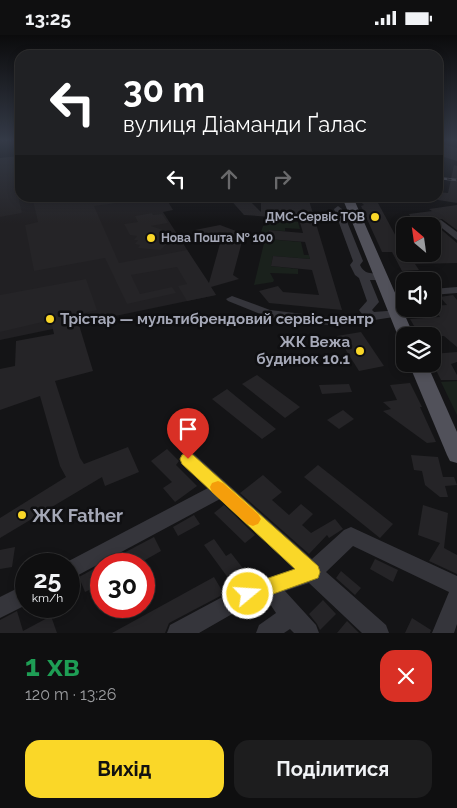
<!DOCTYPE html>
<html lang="uk">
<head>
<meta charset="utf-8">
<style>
  :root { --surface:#0f0f10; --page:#1d1d1e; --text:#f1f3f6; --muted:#9b9c9f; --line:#2f2f30; --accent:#fad728 }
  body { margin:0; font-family:Raleway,sans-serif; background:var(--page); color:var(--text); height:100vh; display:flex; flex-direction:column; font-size:19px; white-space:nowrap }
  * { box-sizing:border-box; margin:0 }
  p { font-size:16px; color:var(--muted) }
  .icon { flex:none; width:28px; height:28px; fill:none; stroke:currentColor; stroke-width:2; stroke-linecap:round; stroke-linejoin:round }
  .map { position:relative; height:598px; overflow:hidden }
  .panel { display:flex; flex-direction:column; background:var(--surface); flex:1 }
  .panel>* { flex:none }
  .banner { position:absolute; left:15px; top:15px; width:428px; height:152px; border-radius:15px; box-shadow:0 2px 8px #0003,0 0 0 1px var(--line); background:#202124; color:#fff; overflow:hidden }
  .needle { width:32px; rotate:331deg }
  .tools { position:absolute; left:396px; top:182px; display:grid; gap:10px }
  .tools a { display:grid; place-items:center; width:45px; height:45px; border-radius:10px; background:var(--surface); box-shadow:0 2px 8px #0003,0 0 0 1px var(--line); font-size:25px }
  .speed { position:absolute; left:15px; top:518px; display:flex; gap:10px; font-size:25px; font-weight:700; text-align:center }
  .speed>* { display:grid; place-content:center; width:65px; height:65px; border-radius:50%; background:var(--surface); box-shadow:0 2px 8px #0003,0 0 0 1px var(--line); line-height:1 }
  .speed small { font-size:12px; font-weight:400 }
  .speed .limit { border:8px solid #d22; background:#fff; color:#111 }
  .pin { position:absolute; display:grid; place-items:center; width:42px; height:42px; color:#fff; margin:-51px -21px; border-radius:50% 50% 50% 0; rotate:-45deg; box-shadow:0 0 5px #0007 }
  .pin .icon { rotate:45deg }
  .me { position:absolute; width:55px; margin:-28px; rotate:72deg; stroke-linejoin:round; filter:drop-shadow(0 0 4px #0008) }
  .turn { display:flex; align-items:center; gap:18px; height:105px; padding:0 25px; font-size:22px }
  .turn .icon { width:65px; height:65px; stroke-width:2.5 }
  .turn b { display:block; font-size:35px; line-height:42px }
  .lanes { display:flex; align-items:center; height:48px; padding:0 25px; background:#0003; justify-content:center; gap:25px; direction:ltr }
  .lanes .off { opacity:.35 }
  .round { display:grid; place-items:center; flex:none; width:52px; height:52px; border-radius:15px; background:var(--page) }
  .overview { display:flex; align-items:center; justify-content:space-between; height:85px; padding:0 25px }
  h1 { font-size:30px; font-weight:700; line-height:38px; color:#1e9e55 }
  .button { display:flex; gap:10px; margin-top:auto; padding:10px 25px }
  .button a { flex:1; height:58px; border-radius:15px; background:var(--accent); color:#111; font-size:20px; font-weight:700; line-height:58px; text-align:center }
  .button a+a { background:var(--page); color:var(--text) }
  .status { display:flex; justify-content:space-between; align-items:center; height:35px; padding:0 25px; background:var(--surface); direction:ltr }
  .status svg { height:14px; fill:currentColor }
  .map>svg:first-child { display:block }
  .built { fill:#212023 }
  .green { fill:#1a211c }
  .building { fill:#252427 }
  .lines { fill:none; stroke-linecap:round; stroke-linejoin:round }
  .minor { fill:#35353b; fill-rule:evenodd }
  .major { fill:#51515a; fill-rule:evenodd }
  .rail-casing { stroke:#484850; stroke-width:2.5 }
  .rail { stroke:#0f0f11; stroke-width:1; stroke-dasharray:4.5; stroke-linecap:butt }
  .route { fill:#fad728; stroke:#a28c1a }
  .slow { fill:#f59e0b }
  .poi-dot { fill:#fad728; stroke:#0f0f11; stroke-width:2 }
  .labels { text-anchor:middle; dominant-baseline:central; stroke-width:5; stroke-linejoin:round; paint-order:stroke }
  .far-poi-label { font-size:12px; font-weight:bold; fill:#a5a8b7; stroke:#0f0f11; text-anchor:end }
  .poi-label { font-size:15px; font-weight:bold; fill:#a5a8b7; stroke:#0f0f11; text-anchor:start }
  .near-poi-label { font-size:18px; font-weight:bold; fill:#a5a8b7; stroke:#0f0f11; text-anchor:start }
</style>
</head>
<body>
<div class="status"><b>13:25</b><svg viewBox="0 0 49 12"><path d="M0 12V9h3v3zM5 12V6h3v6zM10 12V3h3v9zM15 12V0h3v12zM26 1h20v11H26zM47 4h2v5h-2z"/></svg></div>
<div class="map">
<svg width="457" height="598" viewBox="0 0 457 598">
  <rect width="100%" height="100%" fill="#141416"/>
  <polygon class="built" points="20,125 20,162 181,163 167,165 173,175 163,177 216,260 0,305 0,127"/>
  <g class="green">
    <polygon points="283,186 298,187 300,194 285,193 285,196 269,195 267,204 301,207 304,220 309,220 310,224 273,221 271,231 298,234 298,239 270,238 274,245 273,247 254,250 264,208 259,203 263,191"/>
    <polygon points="457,346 457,380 441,347"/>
  </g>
  <g class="building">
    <polygon points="438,108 457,113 457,126 444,122 438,125"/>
    <polygon points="20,121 19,165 22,178 0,182 0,123"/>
    <polygon points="454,130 457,131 457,168 438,165 438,157 448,158"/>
    <polygon points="32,162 125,162 125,167 94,171 119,228 187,215 209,248 221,205 195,195 220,190 244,199 233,240 239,244 211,252 216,260 187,266 178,251 187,249 177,232 131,240 140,259 172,252 176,258 127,269 105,223 34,236 25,190 38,187"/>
    <polygon points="228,162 246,162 261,177 261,162 308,162 342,275 269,268 259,256 278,251 283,257 319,260 312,235 271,231 273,221 310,224 305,207 267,204 269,195 303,198 299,184 244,180"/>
    <polygon points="362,168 378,168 399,207 405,207 405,219 437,219 432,214 432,191 415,191 409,179 432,176 429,174 457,170 457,195 442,184 436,186 437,191 457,208 457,228 415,229 419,235 402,236 392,217 382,217 361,171 364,170"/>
    <polygon points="152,178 153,180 162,179 168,188 151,191 163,195 161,197 165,198 162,200 168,208 160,215 138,213 140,210 135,209 138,205 134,205 137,201 130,200 124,189 138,187 135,181"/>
    <polygon points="86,244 97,275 76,280 93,336 55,346 80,423 84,429 128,412 139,437 105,451 102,442 0,503 0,483 66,442 60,431 40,361 0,375 0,334 15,331 16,306 54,299 51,285 0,297 0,260"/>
    <polygon points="453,260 457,265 457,312 444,301 420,301 410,284 440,282 432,271 447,270 440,262"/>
    <polygon points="361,297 384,331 359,336 337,301"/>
    <polygon points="457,317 457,327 451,329 457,340 457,345 441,345 432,327 432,319"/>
    <polygon points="257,340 300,372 285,383 242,349"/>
    <polygon points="410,348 422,372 420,372 436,407 427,408 383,376 391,374 383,367 397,365 390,350"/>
    <polygon points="349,349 352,357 322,359 319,350"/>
    <polygon points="227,354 255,377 276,394 262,404 212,364"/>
    <polygon points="343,375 354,384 339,394 327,385"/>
    <polygon points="167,414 179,426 176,430 197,451 175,467 163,453 172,447 151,426"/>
    <polygon points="411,420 438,422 443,442 454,442 457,450 445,451 448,462 440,462 425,450 422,436 414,435"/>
    <polygon points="318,430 393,489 380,503 304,442"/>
    <polygon points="263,440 282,457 272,465 289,480 301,469 313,479 302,490 311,498 335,484 343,494 329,503 327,500 309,519 240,458"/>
    <polygon points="224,470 255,500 245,508 214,478"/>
    <polygon points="423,470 448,478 444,513 457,520 457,539 429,526 440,508 418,500"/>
    <polygon points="194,480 200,489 178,501 173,492"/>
    <polygon points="154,502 161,516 138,529 103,529"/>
    <polygon points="214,504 226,521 231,518 249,541 234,551 204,510"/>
    <polygon points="15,512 12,532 0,534 0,515"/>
    <polygon points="375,524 398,535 393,547 370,534"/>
    <polygon points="101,530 101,549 85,557 79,542"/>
    <polygon points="341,536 361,553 355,560 336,543"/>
    <polygon points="214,542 224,559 169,588 165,598 112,598"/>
    <polygon points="323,565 336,579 320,595 317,589 309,579"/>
    <polygon points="17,576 23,596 51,581 57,598 0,598 0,585"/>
    <polygon points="412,583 431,595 430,598 405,598"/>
    <polygon points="347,586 359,598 337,598"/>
  </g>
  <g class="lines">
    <g class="minor">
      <path d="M 338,171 L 342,174 L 363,226 L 360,230 C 366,243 377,235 385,242 L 380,245 L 370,245 L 379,267 L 372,275 L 374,277 L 400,275 L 402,278 L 400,281 L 336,291 L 268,282 L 228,266 L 226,264 L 232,261 L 270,275 L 336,283 L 362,279 L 359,275 L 367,266 L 359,243 L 355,240 L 350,230 L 353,226 L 334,174 Z"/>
      <polygon points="441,185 457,197 457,205 438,190 438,186"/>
      <polygon points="457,252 457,258 432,260 432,254"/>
      <polygon points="405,256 405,262 389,264 383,261 385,259"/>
      <polygon points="188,417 194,419 312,524 344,495 351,492 457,541 457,589 454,598 432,598 449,557 353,511 326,537 386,590 389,598 362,598 309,548 285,556 316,590 319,598 294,598 290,594 284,598 256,598 259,590 276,578 266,563 253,567 199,598 167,598 170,590 241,552 294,534 220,464 69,545 69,529 63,529 208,453 182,429 180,424 182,419"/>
      <polygon points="26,549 26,570 0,583 0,562"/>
    </g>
    <g class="major">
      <polygon points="342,162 353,162 414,301 405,301 405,306 400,305 398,301"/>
      <polygon points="409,329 427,329 457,397 457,428 450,426 447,420"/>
    </g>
    <defs>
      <polyline id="rail" points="438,143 457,145"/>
    </defs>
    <use href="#rail" class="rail-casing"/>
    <use href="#rail" class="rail"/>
  </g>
  <linearGradient id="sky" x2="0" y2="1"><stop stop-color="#0b0b0c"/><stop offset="0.56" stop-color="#343a47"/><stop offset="1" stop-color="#343a47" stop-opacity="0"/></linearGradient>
  <rect width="457" height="188" fill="url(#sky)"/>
  <polygon class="route" points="188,418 193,420 318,531 320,537 318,543 248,568 242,565 239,559 242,552 295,534 182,429 180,424 182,420"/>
  <polygon class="slow" points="218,446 223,448 258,479 261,484 258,489 253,491 247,489 212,457 210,452 212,448"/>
  <g class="poi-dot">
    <circle cx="375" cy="182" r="5"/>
    <circle cx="151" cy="203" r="5"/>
    <circle cx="50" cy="284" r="5"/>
    <circle cx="360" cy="316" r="5"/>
    <circle cx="22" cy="480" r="5"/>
  </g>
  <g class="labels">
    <g class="far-poi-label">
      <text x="365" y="182">ДМС-Сервіс ТОВ</text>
      <text x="161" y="203" text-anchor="start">Нова Пошта № 100</text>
    </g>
    <g class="poi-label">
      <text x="60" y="284">Трістар — мультибрендовий сервіс-центр</text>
      <text x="350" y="307" text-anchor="end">ЖК Вежа<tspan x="350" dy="17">будинок 10.1</tspan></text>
    </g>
    <g class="near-poi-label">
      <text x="32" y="480">ЖК Father</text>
    </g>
  </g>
</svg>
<div class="tools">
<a><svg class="needle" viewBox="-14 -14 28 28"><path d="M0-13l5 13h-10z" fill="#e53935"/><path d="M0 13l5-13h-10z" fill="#9b9c9f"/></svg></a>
<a><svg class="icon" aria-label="sound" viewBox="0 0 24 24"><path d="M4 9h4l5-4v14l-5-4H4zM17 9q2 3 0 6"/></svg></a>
<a><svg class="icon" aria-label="layers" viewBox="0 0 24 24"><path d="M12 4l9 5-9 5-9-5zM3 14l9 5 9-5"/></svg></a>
</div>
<div class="speed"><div>25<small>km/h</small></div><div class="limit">30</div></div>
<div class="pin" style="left:188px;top:424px;background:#d93025"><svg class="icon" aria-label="arrive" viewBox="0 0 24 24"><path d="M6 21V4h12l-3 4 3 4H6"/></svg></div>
<svg class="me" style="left:248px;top:559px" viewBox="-20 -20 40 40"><circle r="17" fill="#fad728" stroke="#fff" stroke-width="3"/><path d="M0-11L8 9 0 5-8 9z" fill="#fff"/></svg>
<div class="banner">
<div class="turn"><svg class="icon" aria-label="left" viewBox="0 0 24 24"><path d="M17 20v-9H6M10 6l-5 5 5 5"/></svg><div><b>30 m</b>вулиця Діаманди Ґалас</div></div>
<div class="lanes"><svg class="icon" aria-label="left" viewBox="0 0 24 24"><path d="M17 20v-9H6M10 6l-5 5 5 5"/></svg><svg class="icon off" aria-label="ahead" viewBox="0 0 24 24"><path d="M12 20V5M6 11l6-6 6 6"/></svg><svg class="icon off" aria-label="right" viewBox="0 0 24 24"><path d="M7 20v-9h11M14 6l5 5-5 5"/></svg></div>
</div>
</div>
<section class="panel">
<div class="overview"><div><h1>1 хв</h1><p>120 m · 13:26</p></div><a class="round" style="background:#d93025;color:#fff"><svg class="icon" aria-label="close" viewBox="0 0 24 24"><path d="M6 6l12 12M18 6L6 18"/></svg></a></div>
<div class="button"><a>Вихід</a><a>Поділитися</a></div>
</section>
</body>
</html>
